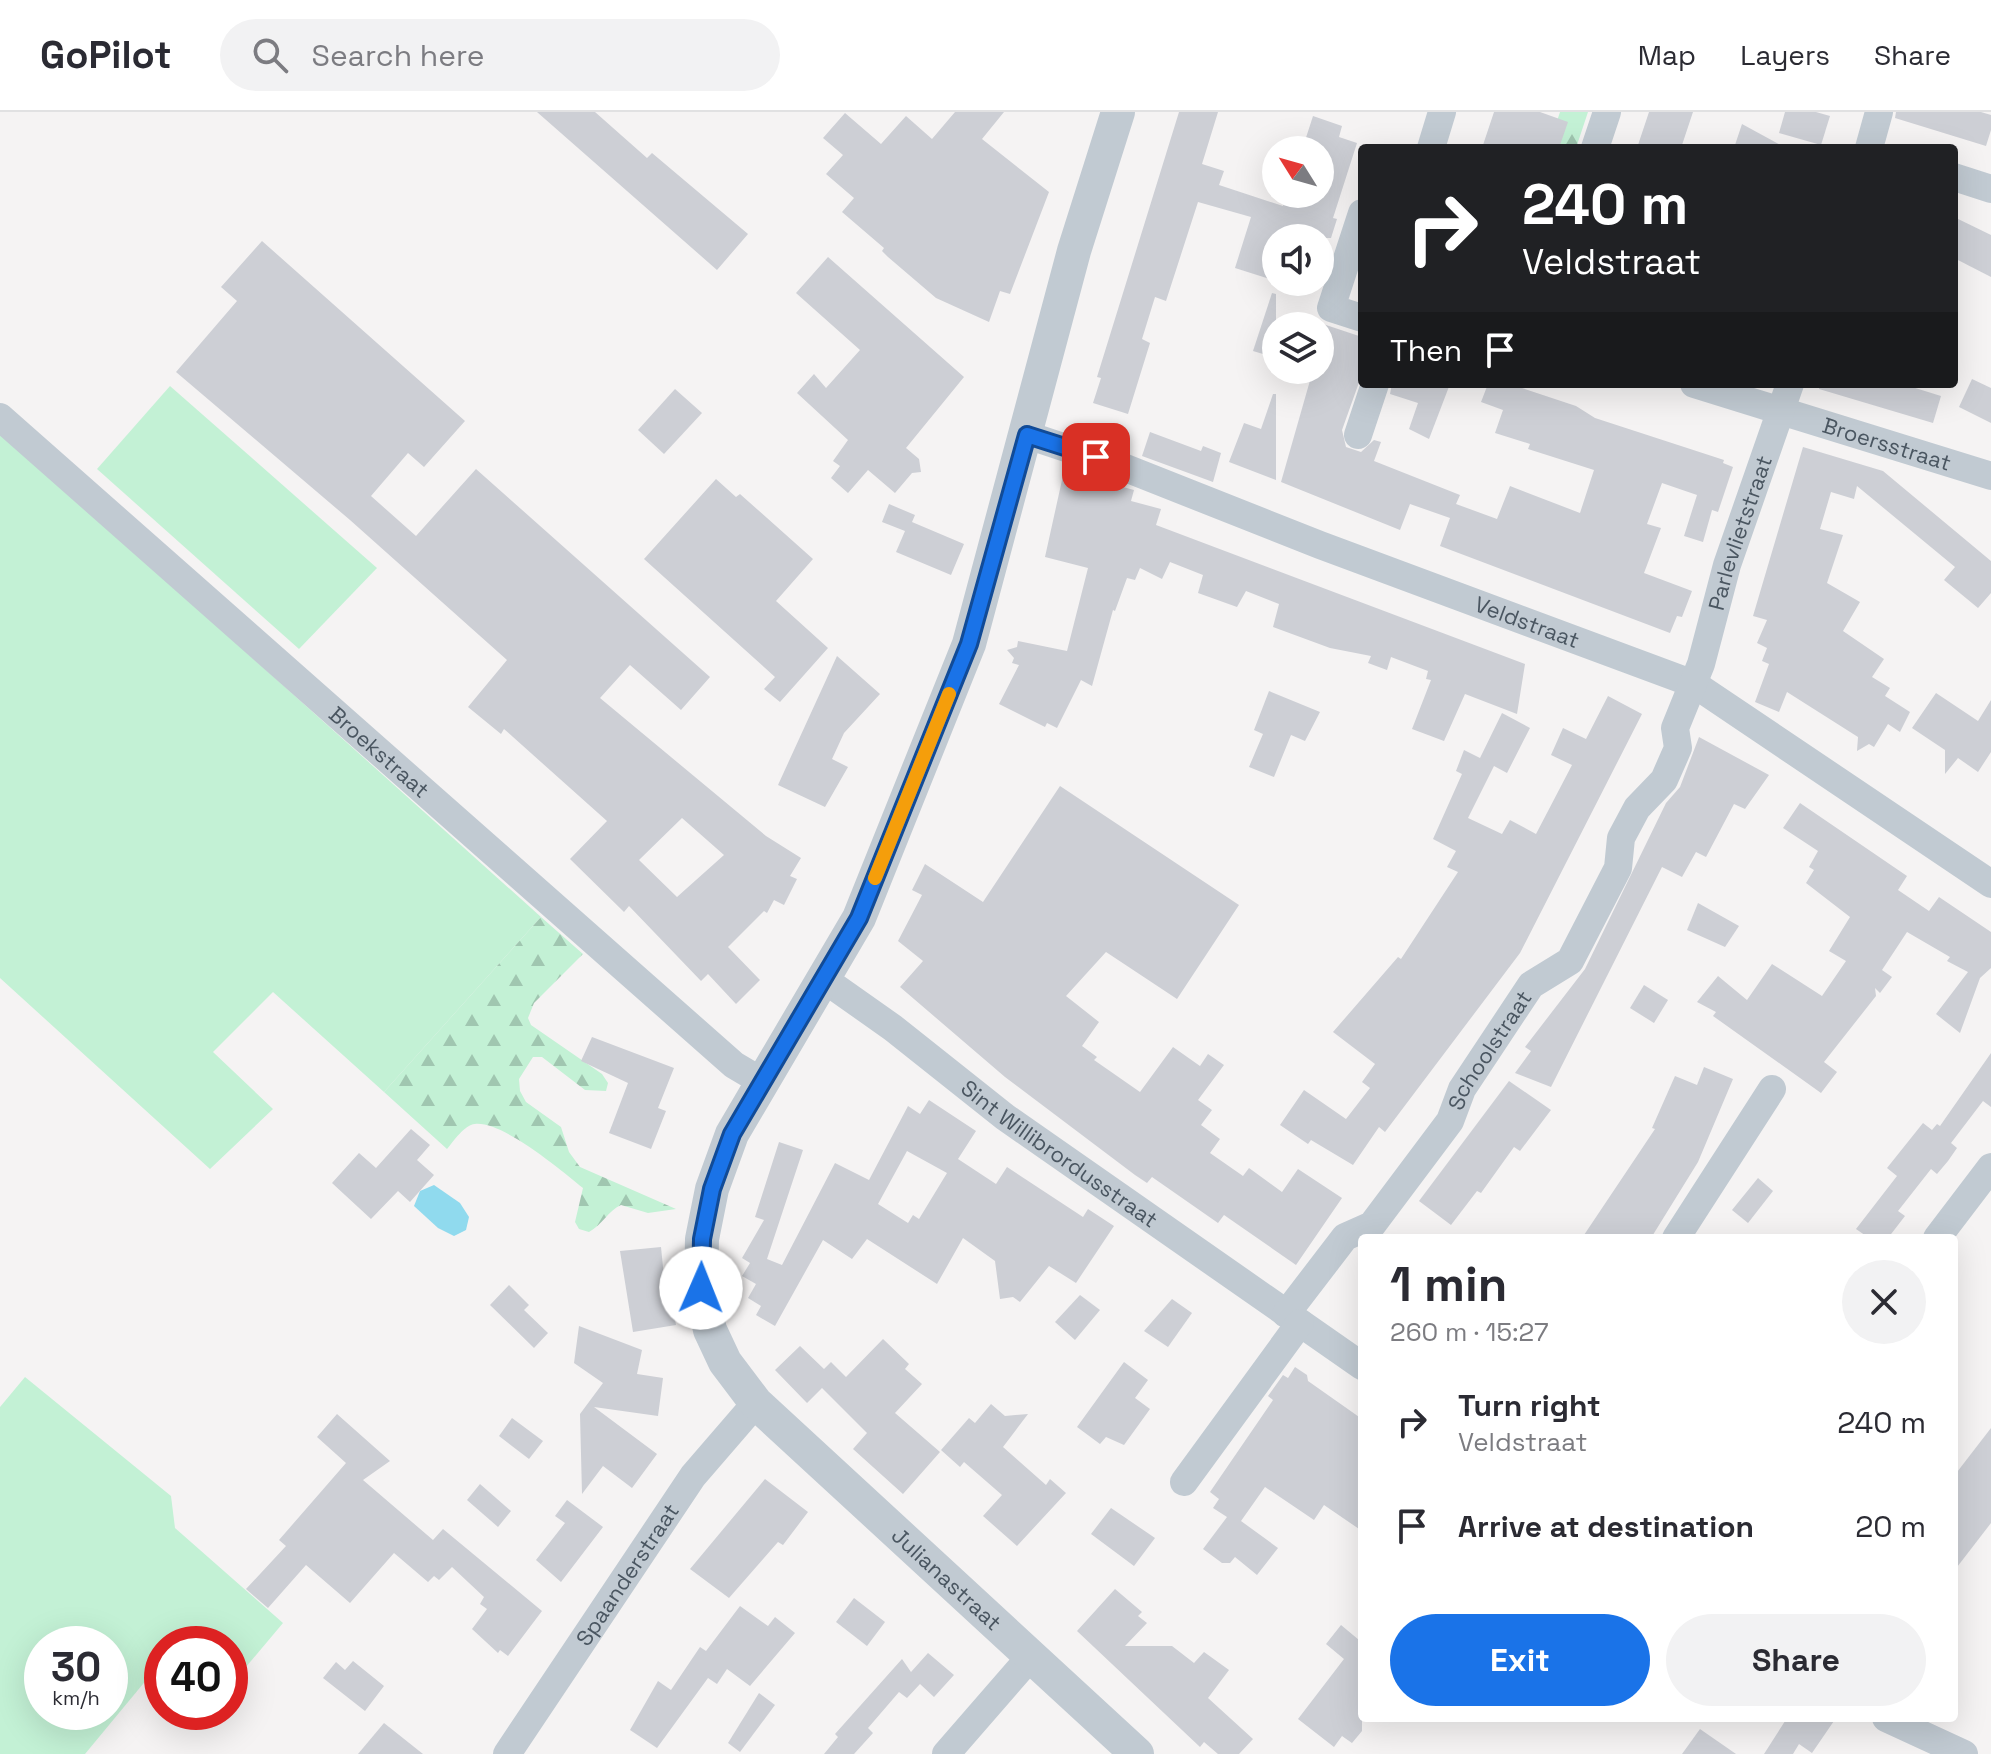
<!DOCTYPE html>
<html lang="en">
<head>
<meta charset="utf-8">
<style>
  :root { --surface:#fff; --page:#f2f2f3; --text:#2b2b33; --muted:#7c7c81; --line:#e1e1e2; --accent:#1a73e8 }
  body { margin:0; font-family:"Space Grotesk",sans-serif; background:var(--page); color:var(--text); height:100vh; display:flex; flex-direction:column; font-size:30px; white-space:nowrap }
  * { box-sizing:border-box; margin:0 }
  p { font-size:26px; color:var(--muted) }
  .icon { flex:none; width:44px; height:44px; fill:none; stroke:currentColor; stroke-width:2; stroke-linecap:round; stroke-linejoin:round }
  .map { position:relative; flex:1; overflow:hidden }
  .panel { position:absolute; left:1358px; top:1122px; width:600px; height:488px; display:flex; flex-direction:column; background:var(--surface); border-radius:8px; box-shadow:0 8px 32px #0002 }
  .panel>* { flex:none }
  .hud { position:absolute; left:1358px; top:32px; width:600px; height:244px; border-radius:8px; box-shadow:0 8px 32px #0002; background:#202124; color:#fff; overflow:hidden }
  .needle { width:52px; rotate:307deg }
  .buttons { position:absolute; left:1262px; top:24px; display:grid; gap:16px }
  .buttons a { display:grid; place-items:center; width:72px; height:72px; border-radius:50%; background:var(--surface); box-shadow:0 8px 32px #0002; font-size:40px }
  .speed { position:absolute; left:24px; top:1514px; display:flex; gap:16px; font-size:40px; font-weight:700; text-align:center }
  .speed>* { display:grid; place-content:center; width:104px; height:104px; border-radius:50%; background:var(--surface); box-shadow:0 8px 32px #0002; line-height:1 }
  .speed small { font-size:20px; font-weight:400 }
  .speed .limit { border:12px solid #d22; background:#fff; color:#111 }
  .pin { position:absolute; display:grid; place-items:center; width:68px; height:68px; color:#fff; margin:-34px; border-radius:16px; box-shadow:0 4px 12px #0006 }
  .me { position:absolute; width:88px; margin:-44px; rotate:1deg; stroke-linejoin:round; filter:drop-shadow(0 0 6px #0008) }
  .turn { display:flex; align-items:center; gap:28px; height:168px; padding:0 32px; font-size:36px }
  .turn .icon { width:104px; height:104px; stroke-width:2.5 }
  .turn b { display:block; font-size:56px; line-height:68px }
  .then { display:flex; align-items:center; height:76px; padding:0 32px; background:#0003; gap:16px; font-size:30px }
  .round { display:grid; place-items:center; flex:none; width:84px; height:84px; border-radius:42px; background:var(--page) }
  .summary { display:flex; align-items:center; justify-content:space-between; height:136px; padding:0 32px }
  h1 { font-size:48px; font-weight:700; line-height:60px }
  .primary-button { display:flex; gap:16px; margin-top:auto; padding:16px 32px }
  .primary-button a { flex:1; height:92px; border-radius:48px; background:var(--accent); color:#fff; font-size:32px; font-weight:700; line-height:92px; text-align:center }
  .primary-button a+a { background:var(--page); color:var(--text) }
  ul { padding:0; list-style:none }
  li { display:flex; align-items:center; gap:24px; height:104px; padding:0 32px }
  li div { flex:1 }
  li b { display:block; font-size:30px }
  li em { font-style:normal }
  header { display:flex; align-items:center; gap:48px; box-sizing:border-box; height:112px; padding:0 40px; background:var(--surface); border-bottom:2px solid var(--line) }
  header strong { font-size:38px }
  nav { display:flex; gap:44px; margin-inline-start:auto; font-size:28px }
  .search { width:560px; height:72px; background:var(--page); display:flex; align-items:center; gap:20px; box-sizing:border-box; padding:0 28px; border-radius:44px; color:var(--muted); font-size:30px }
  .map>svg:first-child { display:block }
  .grass { fill:#c3f1d5; fill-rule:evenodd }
  .forest { fill:url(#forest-firs) }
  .water { fill:#90daee }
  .building { fill:#cdcfd5; fill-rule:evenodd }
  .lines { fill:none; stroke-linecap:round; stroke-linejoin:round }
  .minor { stroke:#c1cad2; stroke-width:28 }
  .tertiary { stroke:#c1cad2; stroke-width:34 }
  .route-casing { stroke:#114b97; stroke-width:20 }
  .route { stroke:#1a73e8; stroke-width:14 }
  .slow { stroke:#f59e0b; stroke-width:14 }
  .labels { text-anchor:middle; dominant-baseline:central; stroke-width:7; stroke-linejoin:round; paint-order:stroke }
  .street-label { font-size:22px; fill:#4a5661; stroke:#fff }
</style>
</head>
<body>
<header>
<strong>GoPilot</strong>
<div class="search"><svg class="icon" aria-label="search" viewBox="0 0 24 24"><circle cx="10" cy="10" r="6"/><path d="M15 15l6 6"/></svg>Search here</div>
<nav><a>Map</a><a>Layers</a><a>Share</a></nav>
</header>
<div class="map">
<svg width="1991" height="1642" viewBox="0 0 1991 1642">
  <defs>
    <pattern id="forest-firs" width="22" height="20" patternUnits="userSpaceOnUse" patternTransform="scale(2)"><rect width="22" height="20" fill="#c3f1d5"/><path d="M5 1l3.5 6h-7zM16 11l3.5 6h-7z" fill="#a0c6b0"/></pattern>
  </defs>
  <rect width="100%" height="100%" fill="#f5f3f3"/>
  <g class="grass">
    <polygon points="170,274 377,456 299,537 97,357"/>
    <polygon points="0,319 541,805 384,980 273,880 213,940 273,997 210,1057 0,866"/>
    <path d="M 25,1265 L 171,1384 L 175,1416 L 283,1511 L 240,1562 L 230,1554 L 230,1532 L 201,1532 L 189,1523 L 180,1532 L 162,1532 L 162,1549 L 85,1642 L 0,1642 L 0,1295 ZM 42,1532 L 110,1532 L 110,1600 L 42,1600 Z"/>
  </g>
  <g class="forest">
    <polygon points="1560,0 1588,0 1576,36 1548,36"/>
    <path d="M 541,805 L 583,842 L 534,891 L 528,906 L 531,913 L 602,962 L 608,971 L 606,979 L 585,978 L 542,945 L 533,945 L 519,967 L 520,979 L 526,990 L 561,1015 L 569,1040 L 580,1055 L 676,1097 L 648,1101 L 621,1093 C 608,1099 602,1113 589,1120 L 579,1117 L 575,1110 L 583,1076 C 562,1059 503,1009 475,1012 C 464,1013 454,1029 447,1037 L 384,980 Z"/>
  </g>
  <polygon class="water" points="434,1073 460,1091 469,1105 466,1118 454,1124 438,1116 414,1094 420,1079"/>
  <g class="building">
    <polygon points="537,0 595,0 647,46 652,41 748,122 717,158"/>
    <polygon points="955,0 1004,0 982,27 1049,80 1010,182 1000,179 989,210 936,186 888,145 882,139 884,136 842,100 854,86 826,62 843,43 823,26 845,1 881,32 906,4 932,27"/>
    <polygon points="1179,0 1218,0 1202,52 1224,59 1219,73 1283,94 1287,82 1320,82 1320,38 1302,38 1313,4 1342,14 1339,25 1357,31 1333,106 1337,107 1331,126 1326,126 1324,132 1320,132 1320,126 1276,126 1276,169 1235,156 1251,105 1198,90 1166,189 1155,185 1142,227 1150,231 1128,302 1093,291 1101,266 1097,265"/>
    <polygon points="1494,0 1540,0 1568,10 1559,36 1482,36"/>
    <polygon points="1649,0 1693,0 1681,36 1637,36"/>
    <polygon points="1785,0 1816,0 1830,4 1821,33 1779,21"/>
    <polygon points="1896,0 1981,0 1991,3 1991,18 1986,34 1895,6"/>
    <polygon points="1742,12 1786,36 1734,36"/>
    <polygon points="1954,105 1991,123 1991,165 1954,146"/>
    <path d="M 262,129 L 465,309 L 424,355 L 408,341 L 371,384 L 416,424 L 476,357 L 710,565 L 681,598 L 630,553 L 600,586 L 766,724 L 801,746 L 790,764 L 797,767 L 784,793 L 774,788 L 767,801 L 764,799 L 728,835 L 760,868 L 736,892 L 708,862 L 701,869 L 629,794 L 624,800 L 570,747 L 607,709 L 504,617 L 501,622 L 468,595 L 507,548 L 350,408 L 176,260 L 237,189 L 221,175 ZM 682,706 L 724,743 L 677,785 L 639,748 Z"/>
    <polygon points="828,145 964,265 906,336 919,347 921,360 912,361 895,381 868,358 848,381 831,366 840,354 833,349 848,328 797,281 814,262 826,276 860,238 796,181"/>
    <polygon points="1272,181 1276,182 1276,246 1253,239"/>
    <polygon points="1320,211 1362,225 1362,262 1342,318 1346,335 1361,340 1374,328 1381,330 1374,349 1460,383 1456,392 1497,407 1510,374 1580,401 1594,358 1528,337 1530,332 1495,321 1503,298 1481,290 1488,272 1510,272 1576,294 1595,306 1724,348 1723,351 1733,355 1718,400 1712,398 1703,430 1684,424 1697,383 1662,371 1647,412 1661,416 1644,461 1692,479 1682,505 1677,504 1670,521 1440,434 1450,406 1410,392 1400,418 1281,370 1313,258 1320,258"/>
    <polygon points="1972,267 1991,276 1991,311 1959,295"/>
    <polygon points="1392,272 1450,272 1429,327 1409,317 1418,291 1390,282"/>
    <polygon points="1820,272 1913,272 1912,275 1941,284 1933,311 1819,277"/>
    <polygon points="675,277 702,301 664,342 638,318"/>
    <polygon points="1273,282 1276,282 1276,368 1229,350 1244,311 1261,317"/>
    <polygon points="1150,320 1201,339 1203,334 1221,341 1213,370 1142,344"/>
    <polygon points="1803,335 1883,359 1991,449 1991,481 1978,496 1944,468 1955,455 1857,374 1854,387 1831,380 1820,417 1843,423 1827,471 1860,490 1843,519 1884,547 1872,565 1890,576 1885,584 1910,600 1900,620 1888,612 1874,635 1869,632 1857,639 1858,625 1787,580 1779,600 1755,590 1769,552 1762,549 1767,536 1757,531 1767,508 1753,504"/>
    <polygon points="1064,359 1134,378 1131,389 1161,397 1156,413 1525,552 1517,602 1465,582 1444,629 1412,617 1431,568 1426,567 1428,559 1391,545 1387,558 1368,551 1371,544 1330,536 1273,515 1279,492 1246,479 1237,495 1198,481 1203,463 1170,450 1162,467 1140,456 1135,468 1127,466 1115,499 1113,498 1092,574 1081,568 1057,616 1047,611 1045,615 999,592 1019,553 1012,551 1014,546 1007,538 1017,535 1018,529 1067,539 1088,456 1045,445"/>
    <polygon points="716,367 736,385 740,382 813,447 776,489 828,536 780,590 764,577 775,565 644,447"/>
    <polygon points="889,392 915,403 912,410 964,432 951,463 896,440 905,419 882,410"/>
    <polygon points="837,544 880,582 844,621 832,647 848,655 825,695 778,673"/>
    <polygon points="1269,579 1320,600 1305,629 1291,623 1274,665 1249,655 1263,622 1254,618"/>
    <polygon points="1936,581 1978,609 1991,588 1991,640 1978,660 1958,646 1945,662 1945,638 1912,616"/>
    <polygon points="1608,584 1642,602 1542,798 1520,841 1385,1020 1379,1015 1353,1053 1311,1028 1308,1032 1280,1013 1304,978 1346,1007 1370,976 1362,970 1375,952 1333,920 1398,845 1401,847 1458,760 1447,755 1456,739 1433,727 1462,662 1456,659 1464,638 1480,646 1502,601 1530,616 1507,661 1494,654 1468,706 1502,722 1510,708 1536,722 1572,653 1551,643 1563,616 1586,627"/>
    <polygon points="1699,625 1769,663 1745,697 1734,692 1706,745 1696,740 1682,765 1662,755 1551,975 1515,961 1531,939 1525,935 1585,857 1666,691 1680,675"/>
    <polygon points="1060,674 1239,793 1177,887 1106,840 1066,884 1099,910 1082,934 1097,945 1094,948 1140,980 1173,935 1200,954 1208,942 1224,953 1198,988 1212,998 1201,1013 1220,1027 1210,1041 1243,1064 1249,1056 1282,1080 1298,1057 1342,1086 1296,1153 1224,1103 1218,1111 1152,1065 1147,1071 1135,1063 1005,965 900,875 923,849 898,829 922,783 912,778 925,752 983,790"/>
    <polygon points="1800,691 1907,764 1898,778 1929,799 1939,785 1991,820 1991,856 1980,866 1960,921 1936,902 1968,860 1947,849 1950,845 1907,820 1882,858 1892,865 1880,881 1875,876 1876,884 1824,950 1837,960 1821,981 1713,904 1716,900 1697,890 1718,864 1747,888 1772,852 1822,884 1846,849 1829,839 1850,805 1806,771 1814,758 1809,755 1818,739 1783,716"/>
    <polygon points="1698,791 1739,814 1725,835 1687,818"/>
    <polygon points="1644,873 1668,888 1654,911 1630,896"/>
    <polygon points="592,925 674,956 658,996 666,999 651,1037 609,1021 628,971 581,949"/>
    <polygon points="1991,941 1991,995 1983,989 1951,1031 1957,1036 1948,1049 1937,1062 1931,1057 1898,1099 1905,1104 1888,1126 1869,1126 1856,1117 1897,1064 1887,1056 1923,1011 1932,1018 1937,1012 1940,1014"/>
    <polygon points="1704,955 1733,967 1698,1050 1651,1126 1582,1126 1655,1017 1652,1016 1675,964 1697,973"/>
    <polygon points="1509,969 1551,998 1520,1039 1514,1035 1481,1081 1477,1079 1451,1113 1419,1089"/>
    <path d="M 929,988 L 976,1019 L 958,1047 L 996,1072 L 1007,1055 L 1083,1105 L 1088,1097 L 1114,1114 L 1076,1171 L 1049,1154 L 1020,1190 L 1013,1185 L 1000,1187 L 995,1149 L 963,1126 L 937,1172 L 867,1127 L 852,1147 L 823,1128 L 775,1214 L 756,1203 L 761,1194 L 748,1186 L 756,1172 L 742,1164 L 750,1151 L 742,1146 L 764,1108 L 755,1105 L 779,1030 L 803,1038 L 767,1147 L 782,1153 L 835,1051 L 869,1068 L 908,994 L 920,1002 ZM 907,1039 L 947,1061 L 919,1107 L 913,1103 L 908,1111 L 878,1092 Z"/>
    <polygon points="411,1017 430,1033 417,1048 434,1063 410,1090 398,1079 371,1107 332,1071 359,1041 376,1056"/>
    <polygon points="1758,1066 1773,1079 1748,1111 1732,1098"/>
    <polygon points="661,1135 665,1175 669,1174 676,1213 633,1220 620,1139"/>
    <polygon points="509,1173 529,1193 524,1198 548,1221 534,1236 490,1193"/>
    <polygon points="1080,1183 1100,1198 1075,1228 1055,1210"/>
    <polygon points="1172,1187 1192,1201 1168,1235 1144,1219"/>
    <polygon points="579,1214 642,1238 637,1262 663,1266 658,1304 594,1295 657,1342 632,1376 603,1354 582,1382 580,1302 603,1271 574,1251"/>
    <polygon points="883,1227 909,1252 905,1257 922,1272 895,1301 940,1340 903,1382 853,1337 867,1321 822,1276 807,1291 775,1258 800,1234 824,1257 831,1250 846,1265"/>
    <polygon points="1124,1250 1148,1268 1135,1286 1150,1297 1124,1333 1106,1325 1100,1332 1077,1315"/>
    <polygon points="1295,1255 1307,1263 1308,1269 1362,1307 1362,1419 1324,1393 1314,1408 1265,1375 1241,1409 1278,1436 1257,1463 1235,1445 1230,1451 1222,1451 1203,1437 1227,1405 1213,1396 1219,1387 1210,1380 1273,1288 1268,1284 1283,1263 1288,1266"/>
    <polygon points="991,1292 1005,1304 1028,1302 1003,1335 1046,1373 1050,1367 1066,1381 1017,1434 983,1404 1002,1383 964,1350 960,1355 941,1338 969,1306 975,1311"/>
    <polygon points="337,1302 390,1349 363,1368 433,1428 443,1417 542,1499 508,1544 500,1538 498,1541 472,1517 487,1497 480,1492 484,1485 452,1455 439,1468 434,1464 428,1470 394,1441 350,1491 306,1453 268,1496 246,1477 286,1434 279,1428 346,1351 317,1325"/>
    <polygon points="512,1306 543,1329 529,1347 499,1324"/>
    <polygon points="1991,1316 1991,1411 1954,1459 1954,1364"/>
    <polygon points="765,1367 808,1400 783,1433 778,1430 729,1486 690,1457"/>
    <polygon points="480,1372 511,1399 498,1415 467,1388"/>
    <polygon points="567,1388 603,1415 561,1470 536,1448 565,1411 555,1404"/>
    <polygon points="1111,1396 1155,1426 1134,1454 1091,1422"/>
    <polygon points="1115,1477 1142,1500 1138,1504 1147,1511 1125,1534 1172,1534 1194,1551 1204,1540 1229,1558 1208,1586 1253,1627 1239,1642 1218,1642 1204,1630 1200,1635 1077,1519"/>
    <polygon points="854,1486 885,1510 867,1534 836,1510"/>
    <polygon points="740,1494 768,1514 775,1505 795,1521 750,1574 727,1557 717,1572 708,1566 657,1636 630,1618 658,1569 671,1578 700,1535 706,1539"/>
    <polygon points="1341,1513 1359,1528 1362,1524 1362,1619 1352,1631 1342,1624 1334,1635 1298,1607 1344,1547 1326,1532"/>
    <polygon points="928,1541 954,1563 934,1585 920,1572 907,1586 899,1580 868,1616 873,1621 854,1642 824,1642 838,1625 835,1622 902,1547 911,1560"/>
    <polygon points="353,1549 384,1574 365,1599 323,1566 336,1550 345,1558"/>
    <polygon points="759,1581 775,1593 740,1640 728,1631"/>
    <polygon points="1787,1606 1836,1606 1812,1641 1799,1632 1793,1642 1764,1642"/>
    <polygon points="384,1611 423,1642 358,1642"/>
    <polygon points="1700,1617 1736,1642 1682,1642"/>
  </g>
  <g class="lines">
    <g class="minor">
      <polyline points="1431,36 1442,0"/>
      <polyline points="1595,36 1607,0"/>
      <polyline points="1869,36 1879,0"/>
      <polyline points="1954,65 1991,77"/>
      <polyline points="1362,101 1331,196 1362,206"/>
      <path id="s1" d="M 1694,272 L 1991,364"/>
      <path id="s2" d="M 0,305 L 734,953 L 761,969"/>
      <path id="s3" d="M 1027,323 L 1123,355 L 1320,433 L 1694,572 L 1991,772"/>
      <polyline points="1358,323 1375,272"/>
      <path id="s4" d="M 825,868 L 893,916 L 1005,1005 L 1362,1254"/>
      <polyline points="1676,1126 1772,977"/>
      <polyline points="1937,1126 1991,1055"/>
      <path id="s5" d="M 1286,1202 L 1345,1125 L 1372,1113 L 1450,1009 L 1462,977 L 1531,873 L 1570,849 L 1618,756 L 1621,726 L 1637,696 L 1664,668 L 1678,636 L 1675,616 L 1701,552 L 1727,453 L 1790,272"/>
      <polyline points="1184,1370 1300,1211"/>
      <polyline points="1886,1606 1964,1642"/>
      <path id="s6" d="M 507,1642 L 693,1364 L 756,1291"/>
      <polyline points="946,1642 1032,1543"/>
    </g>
    <path class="tertiary" id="s7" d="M 1118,0 L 1074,139 L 969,532 L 859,806 L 732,1022 L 712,1077 L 702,1127 L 701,1176 L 710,1218 L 725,1250 L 756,1291 L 1137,1642"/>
  </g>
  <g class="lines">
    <defs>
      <polyline id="route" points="701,1176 702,1127 712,1077 732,1022 859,806 969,532 1027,323 1096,345"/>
    </defs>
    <use href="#route" class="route-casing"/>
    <use href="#route" class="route"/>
    <polyline class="slow" points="875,766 949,582"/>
  </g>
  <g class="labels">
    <g class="street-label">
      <text stroke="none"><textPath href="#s1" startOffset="202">Broersstraat</textPath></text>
      <text stroke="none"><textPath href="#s5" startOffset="930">Parlevlietstraat</textPath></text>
      <text stroke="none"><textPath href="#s3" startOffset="534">Veldstraat</textPath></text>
      <text stroke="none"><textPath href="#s2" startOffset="506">Broekstraat</textPath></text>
      <text stroke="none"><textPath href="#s5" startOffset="338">Schoolstraat</textPath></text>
      <text stroke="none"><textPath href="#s4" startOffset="292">Sint Willibrordusstraat</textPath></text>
      <text stroke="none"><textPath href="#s6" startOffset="216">Spaanderstraat</textPath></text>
      <text stroke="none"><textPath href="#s7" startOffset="1646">Julianastraat</textPath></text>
    </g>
  </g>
</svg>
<div class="buttons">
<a><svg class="needle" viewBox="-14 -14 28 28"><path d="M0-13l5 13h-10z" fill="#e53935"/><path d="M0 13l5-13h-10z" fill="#7c7c81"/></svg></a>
<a><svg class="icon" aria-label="sound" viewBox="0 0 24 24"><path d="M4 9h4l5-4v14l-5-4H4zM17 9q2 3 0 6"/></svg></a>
<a><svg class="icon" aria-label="layers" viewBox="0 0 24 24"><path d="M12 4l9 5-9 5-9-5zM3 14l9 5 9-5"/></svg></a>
</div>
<div class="speed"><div>30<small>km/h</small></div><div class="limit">40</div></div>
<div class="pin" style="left:1096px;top:345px;background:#d93025"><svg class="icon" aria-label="arrive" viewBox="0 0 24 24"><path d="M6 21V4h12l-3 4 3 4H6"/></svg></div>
<svg class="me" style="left:701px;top:1176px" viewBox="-20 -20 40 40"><circle r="19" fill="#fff"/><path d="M0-13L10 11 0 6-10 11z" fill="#1a73e8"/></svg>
<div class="hud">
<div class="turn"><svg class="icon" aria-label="right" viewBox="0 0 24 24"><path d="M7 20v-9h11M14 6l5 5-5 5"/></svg><div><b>240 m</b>Veldstraat</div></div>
<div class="then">Then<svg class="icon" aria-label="arrive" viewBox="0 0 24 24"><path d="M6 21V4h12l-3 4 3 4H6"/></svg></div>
</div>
<section class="panel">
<div class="summary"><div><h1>1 min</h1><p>260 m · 15:27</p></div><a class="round"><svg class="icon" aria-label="close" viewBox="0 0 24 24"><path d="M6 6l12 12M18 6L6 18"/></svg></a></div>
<ul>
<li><svg class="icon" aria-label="right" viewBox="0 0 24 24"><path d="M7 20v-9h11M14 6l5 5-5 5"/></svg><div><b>Turn right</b><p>Veldstraat</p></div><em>240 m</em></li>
<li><svg class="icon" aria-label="arrive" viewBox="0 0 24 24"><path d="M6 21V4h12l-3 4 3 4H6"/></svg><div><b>Arrive at destination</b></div><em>20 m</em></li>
</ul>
<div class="primary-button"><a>Exit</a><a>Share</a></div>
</section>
</div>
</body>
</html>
